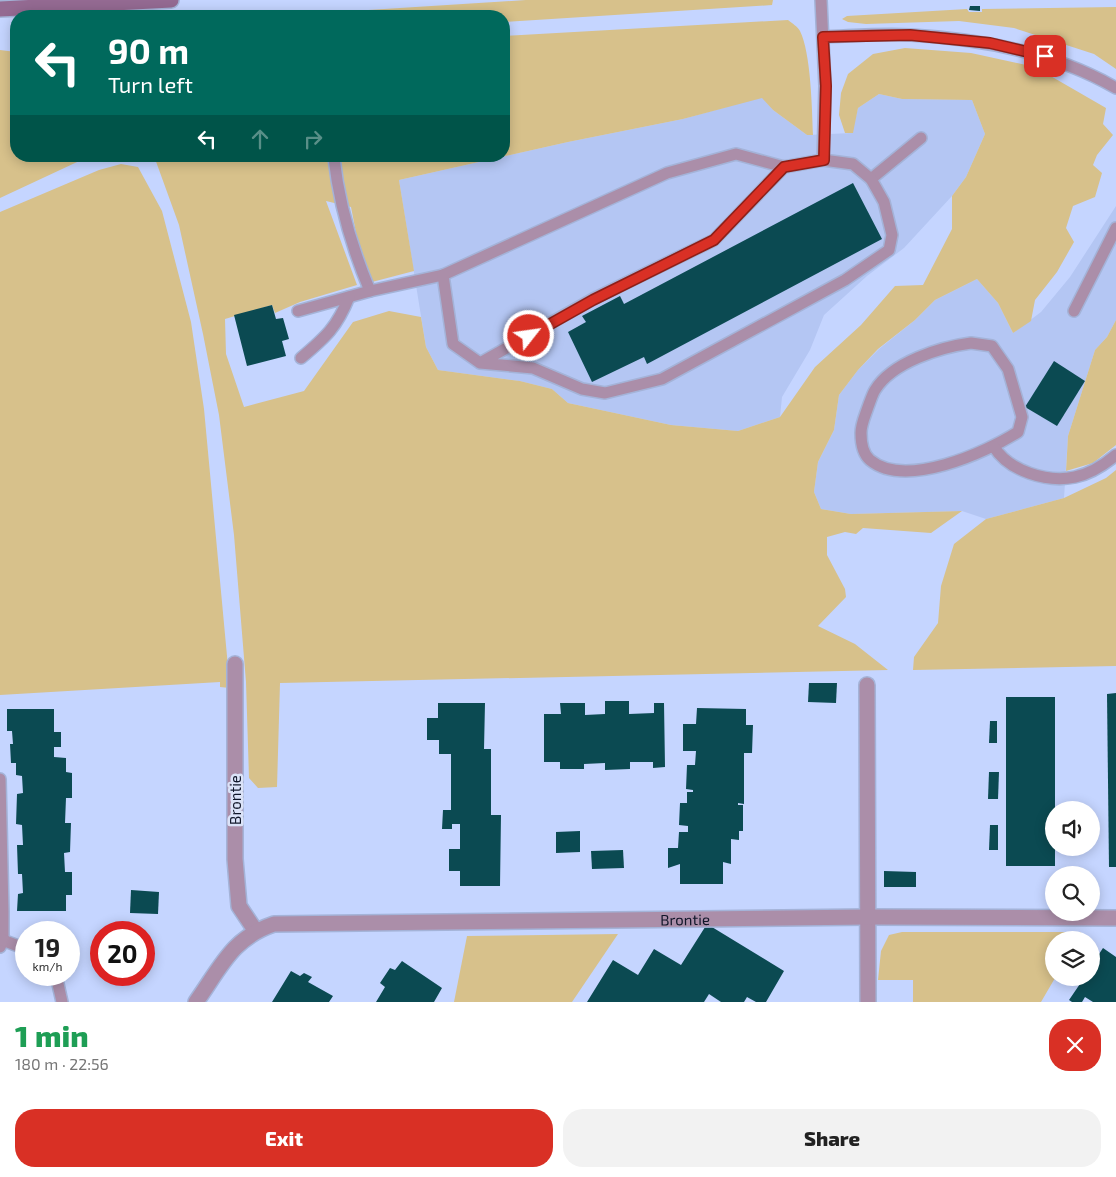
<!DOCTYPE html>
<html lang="en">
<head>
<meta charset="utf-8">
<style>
  :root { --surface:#fff; --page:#f2f2f2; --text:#222; --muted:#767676; --accent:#d93025 }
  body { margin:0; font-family:"Exo 2",sans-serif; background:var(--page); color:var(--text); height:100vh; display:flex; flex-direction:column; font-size:19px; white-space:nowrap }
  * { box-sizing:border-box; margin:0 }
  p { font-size:16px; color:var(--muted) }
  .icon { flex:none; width:28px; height:28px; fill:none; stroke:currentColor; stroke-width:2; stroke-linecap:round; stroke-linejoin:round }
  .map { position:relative; height:1002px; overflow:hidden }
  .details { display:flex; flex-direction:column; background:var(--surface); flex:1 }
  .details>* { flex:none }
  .guide { position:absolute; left:10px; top:10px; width:500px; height:152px; border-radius:20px; box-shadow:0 2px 12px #0003; background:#00695c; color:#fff; overflow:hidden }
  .buttons { position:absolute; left:1045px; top:801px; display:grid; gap:10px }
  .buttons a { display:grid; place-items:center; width:55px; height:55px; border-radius:50%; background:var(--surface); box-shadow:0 2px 12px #0003; font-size:25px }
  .speed { position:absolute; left:15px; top:921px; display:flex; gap:10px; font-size:25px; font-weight:700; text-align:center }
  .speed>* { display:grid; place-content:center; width:65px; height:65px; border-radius:50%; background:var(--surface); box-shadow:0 2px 12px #0003; line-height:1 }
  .speed small { font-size:12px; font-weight:400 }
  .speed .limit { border:8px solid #d22; background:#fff; color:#111 }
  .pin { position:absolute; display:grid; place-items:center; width:42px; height:42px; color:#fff; margin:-21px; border-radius:10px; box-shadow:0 2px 8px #0006 }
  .me { position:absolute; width:55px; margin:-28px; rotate:60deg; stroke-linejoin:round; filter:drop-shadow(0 0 4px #0008) }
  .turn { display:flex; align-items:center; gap:18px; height:105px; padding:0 15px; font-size:22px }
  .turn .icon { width:65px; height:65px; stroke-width:2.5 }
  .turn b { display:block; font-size:35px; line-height:42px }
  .lanes { display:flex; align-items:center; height:48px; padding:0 15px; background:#0003; justify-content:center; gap:25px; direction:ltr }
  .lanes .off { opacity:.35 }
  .round { display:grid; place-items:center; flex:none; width:52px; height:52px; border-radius:20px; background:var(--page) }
  .head { display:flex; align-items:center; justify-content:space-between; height:85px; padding:0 15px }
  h1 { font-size:30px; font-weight:800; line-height:38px; color:#1e9e55 }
  .button { display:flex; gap:10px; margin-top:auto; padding:10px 15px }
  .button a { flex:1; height:58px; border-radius:20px; background:var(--accent); color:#fff; font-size:20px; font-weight:800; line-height:58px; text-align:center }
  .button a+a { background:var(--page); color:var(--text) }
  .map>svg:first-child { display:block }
  .built { fill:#b4c6f3 }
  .green { fill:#d7c18b }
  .building { fill:#0b4a52 }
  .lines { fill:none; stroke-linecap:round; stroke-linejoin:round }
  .service-casing { stroke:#a4b3d8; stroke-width:14 }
  .minor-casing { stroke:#a4b3d8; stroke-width:18 }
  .secondary-casing { stroke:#a4b3d8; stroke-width:18 }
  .service { stroke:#ab8ea9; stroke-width:11 }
  .minor { stroke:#ab8ea9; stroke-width:15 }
  .secondary { stroke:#946a92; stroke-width:15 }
  .route-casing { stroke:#8d1f18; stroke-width:12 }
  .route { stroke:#d93025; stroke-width:9 }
  .labels { text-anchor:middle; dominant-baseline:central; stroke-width:5; stroke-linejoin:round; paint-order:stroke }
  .street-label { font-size:15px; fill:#101629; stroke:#dbe3f8 }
</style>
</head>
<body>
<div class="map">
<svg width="1116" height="1002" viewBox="0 0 1116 1002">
  <rect width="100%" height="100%" fill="#c5d5ff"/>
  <g class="built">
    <polygon points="879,94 902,99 972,100 985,134 966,177 952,196 904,248 867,276 824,315 810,350 782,397 780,417 738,431 671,425 568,403 552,389 520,381 438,370 426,347 399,180 568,142 683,119 762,97 773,110 807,135 852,133 858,108"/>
    <polygon points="1116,206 1116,320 1107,337 1095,350 1068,436 1064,498 986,519 962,511 851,514 821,509 814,492 818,462 834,430 839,395 858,370 879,349 915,320 935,300 977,279 998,303 1013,333 1041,312 1070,277"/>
  </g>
  <g class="green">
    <polygon points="526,0 773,0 772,5 504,22 504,16 274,16"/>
    <polygon points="1116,7 1116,69 1094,54 1014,28 959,21 866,24 848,22 842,19 847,16 967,9 969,12 982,12 982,9"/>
    <path d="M 788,20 C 792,23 798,27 800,31 C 811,53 812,109 813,135 L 807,135 L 773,110 L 762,98 L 683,119 L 568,142 L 399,180 L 414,271 L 372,282 L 359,248 L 351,207 L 326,201 L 357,285 L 300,302 L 275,313 L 272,305 L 225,319 L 226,354 L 244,407 L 304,391 L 353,322 L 389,311 L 421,317 L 426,347 L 438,370 L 520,381 L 552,389 L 568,403 L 671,425 L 738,431 L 780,417 L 815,367 L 861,325 L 895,286 L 923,285 L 952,229 L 952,196 L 966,177 L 985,134 L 972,100 L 902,99 L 879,94 L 858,108 L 853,133 L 845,133 L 839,115 L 841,93 L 848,74 L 873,54 L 905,48 L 971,53 L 1035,67 L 1106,108 L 1103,124 L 1113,135 L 1097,155 L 1093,165 L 1102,173 L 1095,197 L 1073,206 L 1066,228 L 1074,242 L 1057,272 L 1035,300 L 1031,321 L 1013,333 L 998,303 L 977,279 L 935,300 L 915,320 L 878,349 L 858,370 L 839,395 L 834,430 L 818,462 L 814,492 L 821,509 L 851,514 L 962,511 L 931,533 L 863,528 L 856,534 L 845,532 L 827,537 L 827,555 L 845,589 L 846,597 L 818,626 L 855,644 L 888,670 L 280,683 L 277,787 L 258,788 L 249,778 L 246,682 L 234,535 L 219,415 L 203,334 L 179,225 L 154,156 L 504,156 L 504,36 Z"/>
    <polygon points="0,50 16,52 16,156 90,156 0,198"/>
    <polygon points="121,164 138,167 162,211 191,322 204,409 230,688 220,687 220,682 0,695 0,212 99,170"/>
    <polygon points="1116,320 1116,445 1093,463 1066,471 1068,436 1095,350 1107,337"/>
    <polygon points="1116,470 1116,666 913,670 914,657 938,623 941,586 954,544 986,519 1064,498 1106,478"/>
    <polygon points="902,932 1081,932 1077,940 1054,940 1055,978 1041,1002 913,1002 913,980 878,980 881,951 889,935"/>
    <polygon points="618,934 572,1002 454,1002 467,936"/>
  </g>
  <g class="building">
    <polygon points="970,6 980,6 980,11 969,10"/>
    <polygon points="853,183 882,239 647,364 644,357 592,382 568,332 586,322 582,316 620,296 624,304"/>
    <polygon points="272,305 276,319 283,318 289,339 282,341 286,356 247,366 234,315"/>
    <polygon points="1054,361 1085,381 1057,426 1025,407"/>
    <polygon points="809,683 837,683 836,703 808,702"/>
    <polygon points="1116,693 1116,867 1109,867 1107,694"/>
    <rect x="1006" y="697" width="49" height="169"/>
    <polygon points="605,701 629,701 629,714 654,713 654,703 664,703 665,767 653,768 653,762 630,762 630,769 605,770 605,763 584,764 584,769 560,769 560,762 544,762 544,714 561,714 560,703 585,703 585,715 605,714"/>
    <polygon points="438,703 485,703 484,749 491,749 491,815 501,815 500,886 460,886 460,871 449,871 449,849 460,849 460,824 452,824 452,829 442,829 443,810 451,810 451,754 439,754 439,740 427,740 427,718 438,718"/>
    <polygon points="697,708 746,709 746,725 753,725 752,753 744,753 744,804 738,803 738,805 743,805 743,831 739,831 739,840 731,839 731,864 723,862 723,884 680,884 680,864 668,868 668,848 678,848 679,832 688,832 688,826 679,825 680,803 687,803 687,792 693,792 693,790 686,789 687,765 695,765 696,751 683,751 683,724 696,724"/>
    <polygon points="7,709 54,709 54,732 61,732 61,747 54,747 54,757 66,758 66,772 72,773 72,798 66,798 65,823 71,823 70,852 64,853 65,872 72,872 72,895 66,895 66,911 17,911 18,894 23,893 22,874 18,874 17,845 23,845 22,825 16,824 17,794 23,793 22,776 16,775 16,763 11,763 10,744 13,744 12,731 7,731"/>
    <polygon points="990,721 997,721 997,743 989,743"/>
    <polygon points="989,772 999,772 998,799 988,799"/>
    <polygon points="990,825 998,825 998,850 989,850"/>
    <polygon points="580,831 580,852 556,853 556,832"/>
    <polygon points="623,850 624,868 592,869 591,851"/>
    <polygon points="884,871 916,872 916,887 884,887"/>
    <polygon points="131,890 159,892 158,914 130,913"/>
    <polygon points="707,924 784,971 766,1002 756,1002 747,997 744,1002 721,1002 709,994 704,1002 587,1002 613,960 638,975 654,949 681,965"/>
    <polygon points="1103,948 1116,957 1116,1002 1093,1002 1085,997 1082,1002 1072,1002 1069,1000 1084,978 1091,978 1091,966"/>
    <polygon points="402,961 442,988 434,1002 376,1002 385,987 380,983 390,968 395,970"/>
    <polygon points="291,971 300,976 304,973 312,977 308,982 333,996 329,1002 272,1002"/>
  </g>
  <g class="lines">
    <defs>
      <g id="service">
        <polyline points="821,0 825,86 823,160"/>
        <path d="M 823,37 C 852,36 882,33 911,35 C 982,39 1054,52 1116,88"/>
        <path d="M 334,158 C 339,204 352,248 370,291"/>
        <polyline points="871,179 921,138"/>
        <polyline points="298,311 370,291 443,275"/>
        <polyline points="1074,311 1116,228"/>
        <path d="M 971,343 L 992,346 L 1008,369 L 1022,417 L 1018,432 C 985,453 905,489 870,460 C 863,454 861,442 861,433 C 861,424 865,416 868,407 C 870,402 872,395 875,390 C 892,362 941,347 971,343 Z"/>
        <path d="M 301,358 C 326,337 337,327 349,297"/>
        <polyline points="480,363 593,299 714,240 784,167 823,160 853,164 871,179 884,202 892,235 889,250 845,280 662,379 605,393 582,389 533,368 480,363 453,344 443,275 667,173 736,154 784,167"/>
        <path d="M 994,447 C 1009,471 1047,483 1075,477 C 1090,474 1104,465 1116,455"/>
        <polyline points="0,779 3,912 3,940 0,947"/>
        <polyline points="0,939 26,949"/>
        <polyline points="56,975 62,1002"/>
      </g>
      <g id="minor">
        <polyline points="235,664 235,859 239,906 255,930"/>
        <polyline points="867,685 868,1002"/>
        <path id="s1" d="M 196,1002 C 221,967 232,938 274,924 L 868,917 L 1116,918"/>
      </g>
      <polyline id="secondary" points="0,9 171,0"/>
    </defs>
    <use href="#service" class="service-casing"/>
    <use href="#minor" class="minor-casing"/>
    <use href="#secondary" class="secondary-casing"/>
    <use href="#service" class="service"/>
    <use href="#minor" class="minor"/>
    <use href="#secondary" class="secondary"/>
  </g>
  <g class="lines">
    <defs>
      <polyline id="route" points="529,336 593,300 714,240 784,167 824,160 826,86 823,37 910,35 990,43 1045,56"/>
    </defs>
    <use href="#route" class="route-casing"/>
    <use href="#route" class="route"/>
  </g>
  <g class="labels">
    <g class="street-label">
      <text transform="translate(235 800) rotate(-90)">Brontie</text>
      <text stroke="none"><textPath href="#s1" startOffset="524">Brontie</textPath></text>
    </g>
  </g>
</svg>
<div class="buttons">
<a><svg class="icon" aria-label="sound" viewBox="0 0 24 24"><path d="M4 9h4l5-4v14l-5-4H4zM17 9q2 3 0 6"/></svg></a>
<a><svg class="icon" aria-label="search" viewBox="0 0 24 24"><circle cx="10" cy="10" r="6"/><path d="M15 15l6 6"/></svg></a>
<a><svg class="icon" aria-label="layers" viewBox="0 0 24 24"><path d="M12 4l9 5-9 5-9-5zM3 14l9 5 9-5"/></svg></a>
</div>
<div class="speed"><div>19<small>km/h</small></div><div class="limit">20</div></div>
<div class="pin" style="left:1045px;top:56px;background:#d93025"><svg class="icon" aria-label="arrive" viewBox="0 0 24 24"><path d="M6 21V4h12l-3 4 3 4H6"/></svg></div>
<svg class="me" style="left:529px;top:336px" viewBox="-20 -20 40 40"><circle r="17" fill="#d93025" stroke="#fff" stroke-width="3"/><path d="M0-11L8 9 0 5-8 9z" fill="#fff"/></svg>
<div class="guide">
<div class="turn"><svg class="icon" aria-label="left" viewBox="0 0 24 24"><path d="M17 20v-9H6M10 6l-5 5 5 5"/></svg><div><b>90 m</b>Turn left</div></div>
<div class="lanes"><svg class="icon" aria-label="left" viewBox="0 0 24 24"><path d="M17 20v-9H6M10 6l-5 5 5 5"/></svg><svg class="icon off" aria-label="ahead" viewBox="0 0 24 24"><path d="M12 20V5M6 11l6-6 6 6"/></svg><svg class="icon off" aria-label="right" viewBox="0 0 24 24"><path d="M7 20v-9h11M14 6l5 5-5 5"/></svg></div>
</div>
</div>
<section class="details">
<div class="head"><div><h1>1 min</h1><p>180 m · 22:56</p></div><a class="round" style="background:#d93025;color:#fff"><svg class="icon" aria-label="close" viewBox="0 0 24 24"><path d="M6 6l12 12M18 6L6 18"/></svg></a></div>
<div class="button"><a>Exit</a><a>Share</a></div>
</section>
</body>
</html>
